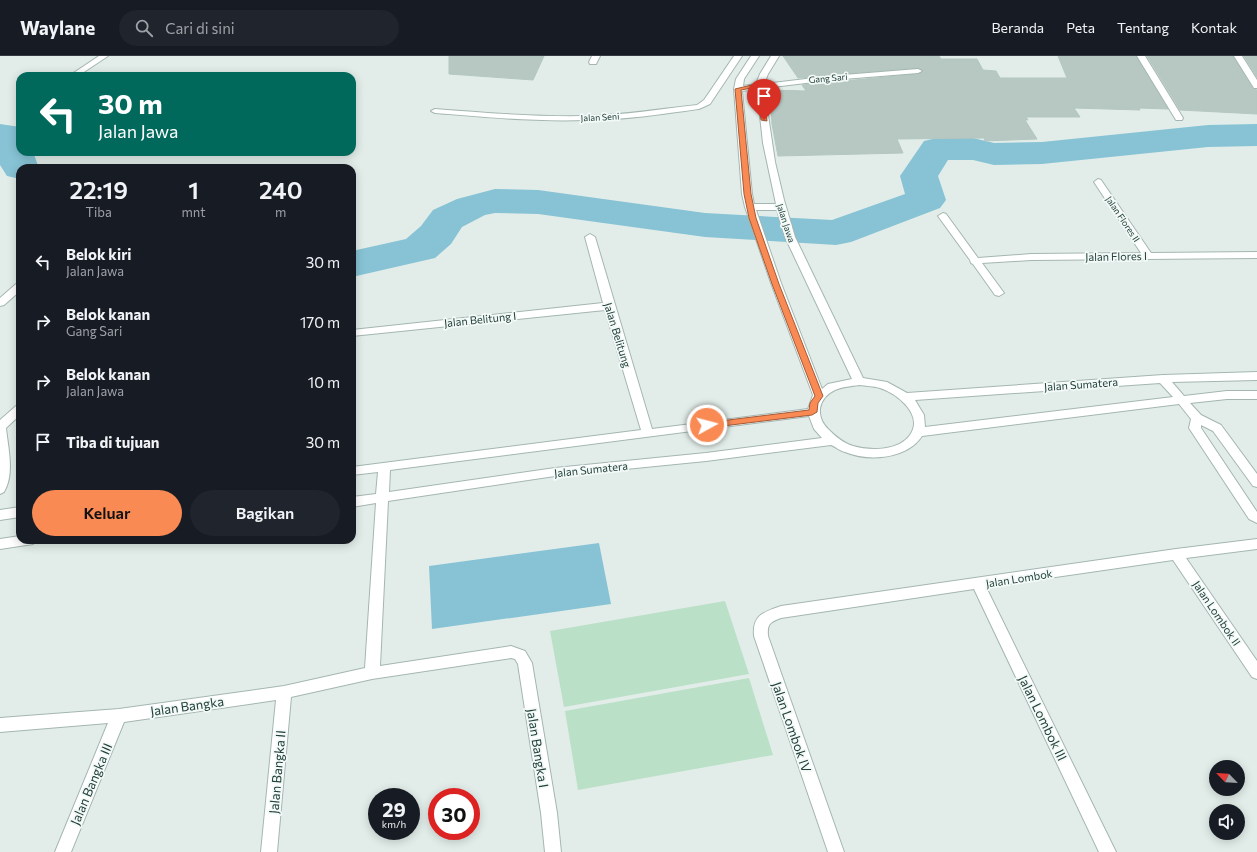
<!DOCTYPE html>
<html lang="id">
<head>
<meta charset="utf-8">
<style>
  :root { --surface:#171b24; --page:#20242c; --text:#f1f3f6; --muted:#9ea1a6; --line:#363941; --accent:#f98a54 }
  body { margin:0; font-family:Commissioner,sans-serif; background:var(--page); color:var(--text); height:100vh; display:flex; flex-direction:column; font-size:15px; white-space:nowrap }
  * { box-sizing:border-box; margin:0 }
  p { font-size:13px; color:var(--muted) }
  .icon { flex:none; width:22px; height:22px; fill:none; stroke:currentColor; stroke-width:2; stroke-linecap:round; stroke-linejoin:round }
  .map { position:relative; flex:1; overflow:hidden }
  .details { position:absolute; left:16px; top:108px; width:340px; height:380px; display:flex; flex-direction:column; background:var(--surface); border-radius:12px; box-shadow:0 2px 10px #0003 }
  .details>* { flex:none }
  .banner { position:absolute; left:16px; top:16px; width:340px; height:84px; border-radius:12px; box-shadow:0 2px 10px #0003; background:#00695c; color:#fff; overflow:hidden }
  .needle { width:26px; rotate:295deg }
  .controls { position:absolute; left:1209px; top:704px; display:grid; gap:8px }
  .controls a { display:grid; place-items:center; width:36px; height:36px; border-radius:50%; background:var(--surface); box-shadow:0 2px 10px #0003; font-size:20px }
  .speed { position:absolute; left:368px; top:732px; display:flex; gap:8px; font-size:20px; font-weight:700; text-align:center }
  .speed>* { display:grid; place-content:center; width:52px; height:52px; border-radius:50%; background:var(--surface); box-shadow:0 2px 10px #0003; line-height:1 }
  .speed small { font-size:10px; font-weight:400 }
  .speed .limit { border:6px solid #d22; background:#fff; color:#111 }
  .pin { position:absolute; display:grid; place-items:center; width:34px; height:34px; color:#fff; margin:-41px -17px; border-radius:50% 50% 50% 0; rotate:-45deg; box-shadow:0 0 4px #0007 }
  .pin .icon { rotate:45deg }
  .me { position:absolute; width:44px; margin:-22px; rotate:83deg; stroke-linejoin:round; filter:drop-shadow(0 0 3px #0008) }
  .turn { display:flex; align-items:center; gap:14px; height:84px; padding:0 16px; font-size:18px }
  .turn .icon { width:52px; height:52px; stroke-width:2.5 }
  .turn b { display:block; font-size:28px; line-height:34px }
  .eta { display:flex; justify-content:space-evenly; align-items:center; height:68px; text-align:center }
  .eta b { font-size:24px; font-weight:600; line-height:28px }
  .cta { display:flex; gap:8px; margin-top:auto; padding:8px 16px }
  .cta a { flex:1; height:46px; border-radius:24px; background:var(--accent); color:#111; font-size:16px; font-weight:600; line-height:46px; text-align:center }
  .cta a+a { background:var(--page); color:var(--text) }
  ul { padding:0; list-style:none }
  li { display:flex; align-items:center; gap:12px; height:60px; padding:0 16px }
  li div { flex:1 }
  li b { display:block; font-size:15px }
  li em { font-style:normal }
  header { display:flex; align-items:center; gap:24px; box-sizing:border-box; height:56px; padding:0 20px; background:var(--surface); border-bottom:1px solid var(--line) }
  header strong { font-size:19px }
  nav { display:flex; gap:22px; margin-inline-start:auto; font-size:14px }
  .search { width:280px; height:36px; background:var(--page); display:flex; align-items:center; gap:10px; box-sizing:border-box; padding:0 14px; border-radius:22px; color:var(--muted); font-size:15px }
  .map>svg:first-child { display:block }
  .green { fill:#bae0c7 }
  .water { fill:#87c3d5 }
  .lines { fill:none; stroke-linecap:round; stroke-linejoin:round }
  .river { fill:#87c3d5; fill-rule:evenodd }
  .building { fill:#b7c8c2; stroke:#b4c7c1 }
  .minor-casing { stroke:#a4b6b1; stroke-width:2 }
  .minor { fill:#fff; fill-rule:evenodd }
  .route { fill:#f98a54; stroke:#a25a37 }
  .labels { text-anchor:middle; dominant-baseline:central; stroke-width:3.5; stroke-linejoin:round; paint-order:stroke }
  .far-street-label { font-size:9px; fill:#21403a; stroke:#f3f9f7 }
  .street-label { font-size:11px; fill:#21403a; stroke:#f3f9f7 }
  .near-street-label { font-size:13px; fill:#21403a; stroke:#f3f9f7 }
</style>
</head>
<body>
<header>
<strong>Waylane</strong>
<div class="search"><svg class="icon" aria-label="search" viewBox="0 0 24 24"><circle cx="10" cy="10" r="6"/><path d="M15 15l6 6"/></svg>Cari di sini</div>
<nav><a>Beranda</a><a>Peta</a><a>Tentang</a><a>Kontak</a></nav>
</header>
<div class="map">
<svg width="1257" height="796" viewBox="0 0 1257 796">
  <rect width="100%" height="100%" fill="#e2ede9"/>
  <g class="green">
    <polygon points="725,545 749,618 564,651 550,575"/>
    <polygon points="749,622 773,699 578,734 565,655"/>
  </g>
  <polygon class="water" points="599,487 611,548 432,573 429,510"/>
  <g class="lines">
    <g class="river">
      <polygon points="0,68 20,71 20,96 33,96 39,112 20,112 20,123 7,120 0,109"/>
      <polygon points="1257,68 1257,90 1208,91 1042,108 994,109 973,104 948,104 938,120 946,144 940,152 851,186 836,189 705,181 538,158 495,157 485,159 462,171 451,188 435,202 352,221 352,195 406,183 421,170 433,154 457,143 495,133 538,134 705,157 832,164 905,138 900,120 924,85 937,82 973,82 994,87 1042,86 1208,69"/>
    </g>
  </g>
  <g class="building">
    <polygon points="449,0 544,0 533,24 449,18"/>
    <polygon points="783,0 939,0 941,3 977,3 983,14 996,15 1000,22 1067,22 1058,0 1136,0 1168,53 1139,52 1140,54 1074,52 1080,61 1026,61 1028,64 1025,64 1037,83 985,85 984,82 897,83 903,97 778,100 772,68 770,34 806,35 802,29 918,18 923,16 918,12 798,22"/>
    <polygon points="1147,0 1233,0 1253,33 1257,34 1257,58 1180,54"/>
    <polygon points="1244,0 1257,0 1257,21"/>
  </g>
  <g class="lines">
    <defs>
      <g id="minor">
        <polygon points="99,0 108,0 78,20 69,20"/>
        <polygon points="592,0 600,0 596,8 590,8 589,6"/>
        <path d="M 734,0 L 742,0 L 710,48 L 699,53 C 662,58 624,64 587,64 C 536,66 486,61 435,57 L 431,55 L 435,53 C 486,57 537,61 587,60 C 624,59 661,53 697,49 L 704,44 Z"/>
        <path d="M 751,0 L 759,0 L 744,23 L 743,30 L 756,28 L 760,18 L 771,0 L 779,0 L 768,18 L 764,28 L 831,20 L 918,13 L 922,15 L 918,17 L 831,24 L 764,32 L 775,106 L 784,144 L 795,181 L 863,322 L 887,326 L 907,337 L 1163,319 L 1257,316 L 1257,324 L 1172,326 L 1184,340 L 1227,335 L 1257,335 L 1257,343 L 1227,343 L 1190,347 L 1201,359 L 1221,369 L 1257,418 L 1257,431 L 1253,430 L 1213,375 L 1201,369 L 1201,372 L 1257,456 L 1257,467 L 1249,463 L 1191,375 L 1189,372 L 1191,363 L 1179,348 L 922,380 C 907,403 869,406 845,396 C 840,395 836,391 831,389 L 706,405 L 555,420 L 388,445 L 380,610 L 511,590 L 525,595 L 532,607 L 557,757 L 561,796 L 545,796 L 541,757 L 518,608 L 515,603 L 511,602 L 372,623 L 291,641 L 277,796 L 261,796 L 276,644 L 124,666 L 71,796 L 55,796 L 108,667 L 0,676 L 0,662 L 119,653 L 284,630 L 365,612 L 376,447 L 352,451 L 352,441 L 376,438 L 378,416 L 352,419 L 352,411 L 641,374 L 605,254 L 352,280 L 352,274 L 603,247 L 585,181 L 590,178 L 595,181 L 652,373 L 808,353 L 813,339 L 771,227 L 745,151 L 742,138 L 734,33 L 736,23 ZM 757,33 L 763,87 L 776,148 L 754,148 L 752,138 L 742,35 ZM 756,154 L 777,154 L 785,181 L 852,323 L 828,328 L 822,333 L 781,227 ZM 1160,327 L 1173,341 L 925,371 L 924,359 L 915,344 ZM 859,329 C 866,330 873,330 880,332 C 898,338 924,359 910,379 C 899,395 870,395 853,390 C 843,387 835,380 828,373 C 815,360 818,342 835,334 C 842,331 852,330 859,329 ZM 809,360 L 814,373 L 822,382 L 706,397 L 555,412 L 389,436 L 390,414 Z"/>
        <polygon points="1137,0 1145,0 1183,62 1182,64 1176,64"/>
        <polygon points="1234,0 1242,0 1257,24 1257,32 1254,32"/>
        <polygon points="1098,123 1101,124 1151,197 1257,196 1257,202 1031,204 982,207 1004,237 999,240 995,239 973,208 971,207 970,204 938,160 943,157 946,158 978,202 1031,198 1141,197 1094,126"/>
        <polygon points="20,227 20,235 4,249 0,250 0,242 16,228"/>
        <path d="M 20,349 L 20,359 L 6,372 C 8,392 15,418 4,436 L 0,438 L 0,364 L 16,350 Z"/>
        <polygon points="20,451 20,461 0,464 0,454"/>
        <polygon points="20,480 20,484 34,484 33,488 0,493 0,483"/>
        <path d="M 1257,483 L 1257,493 L 1186,502 L 1257,605 L 1257,623 L 1252,621 L 1173,504 L 986,531 L 1116,796 L 1099,796 L 974,533 L 781,562 C 770,566 767,568 768,580 L 844,796 L 828,796 L 754,580 C 752,559 764,556 781,550 L 1176,493 Z"/>
      </g>
    </defs>
    <use href="#minor" class="minor-casing"/>
    <use href="#minor" class="minor"/>
  </g>
  <polygon class="route" points="760,27 763,29 767,65 761,64 757,31 741,34 751,138 756,162 779,228 823,340 818,347 817,356 812,359 707,372 704,371 703,369 704,367 809,354 810,347 815,340 772,228 749,162 744,138 735,33"/>
  <g class="labels">
    <g class="far-street-label">
      <text transform="translate(828 22) rotate(-5)">Gang Sari</text>
      <text transform="translate(600 61) rotate(-3)">Jalan Seni</text>
      <text transform="translate(1123 163) rotate(56)">Jalan Flores II</text>
      <text transform="translate(786 167) rotate(72)">Jalan Jawa</text>
    </g>
    <g class="street-label">
      <text transform="translate(1116 200) rotate(-1)">Jalan Flores I</text>
      <text transform="translate(480 263) rotate(-6)">Jalan Belitung I</text>
      <text transform="translate(618 279) rotate(73)">Jalan Belitung</text>
      <text transform="translate(1081 328) rotate(-4)">Jalan Sumatera</text>
      <text transform="translate(591 413) rotate(-6)">Jalan Sumatera</text>
      <text transform="translate(1019 522) rotate(-9)">Jalan Lombok</text>
      <text transform="translate(1217 557) rotate(56)">Jalan Lombok II</text>
    </g>
    <g class="near-street-label">
      <text transform="translate(187 650) rotate(-8)">Jalan Bangka</text>
      <text transform="translate(1043 662) rotate(64)">Jalan Lombok III</text>
      <text transform="translate(792 671) rotate(71)">Jalan Lombok IV</text>
      <text transform="translate(538 692) rotate(81)">Jalan Bangka I</text>
      <text transform="translate(277 716) rotate(-85)">Jalan Bangka II</text>
      <text transform="translate(91 728) rotate(-67)">Jalan Bangka III</text>
    </g>
  </g>
</svg>
<div class="controls">
<a><svg class="needle" viewBox="-14 -14 28 28"><path d="M0-13l5 13h-10z" fill="#e53935"/><path d="M0 13l5-13h-10z" fill="#9ea1a6"/></svg></a>
<a><svg class="icon" aria-label="sound" viewBox="0 0 24 24"><path d="M4 9h4l5-4v14l-5-4H4zM17 9q2 3 0 6"/></svg></a>
</div>
<div class="speed"><div>29<small>km/h</small></div><div class="limit">30</div></div>
<div class="pin" style="left:764px;top:64px;background:#d93025"><svg class="icon" aria-label="arrive" viewBox="0 0 24 24"><path d="M6 21V4h12l-3 4 3 4H6"/></svg></div>
<svg class="me" style="left:707px;top:369px" viewBox="-20 -20 40 40"><circle r="17" fill="#f98a54" stroke="#fff" stroke-width="3"/><path d="M0-11L8 9 0 5-8 9z" fill="#fff"/></svg>
<div class="banner">
<div class="turn"><svg class="icon" aria-label="left" viewBox="0 0 24 24"><path d="M17 20v-9H6M10 6l-5 5 5 5"/></svg><div><b>30 m</b>Jalan Jawa</div></div>
</div>
<section class="details">
<div class="eta">
<div><b>22:19</b><p>Tiba</p></div>
<div><b>1</b><p>mnt</p></div>
<div><b>240</b><p>m</p></div>
</div>
<ul>
<li><svg class="icon" aria-label="left" viewBox="0 0 24 24"><path d="M17 20v-9H6M10 6l-5 5 5 5"/></svg><div><b>Belok kiri</b><p>Jalan Jawa</p></div><em>30 m</em></li>
<li><svg class="icon" aria-label="right" viewBox="0 0 24 24"><path d="M7 20v-9h11M14 6l5 5-5 5"/></svg><div><b>Belok kanan</b><p>Gang Sari</p></div><em>170 m</em></li>
<li><svg class="icon" aria-label="right" viewBox="0 0 24 24"><path d="M7 20v-9h11M14 6l5 5-5 5"/></svg><div><b>Belok kanan</b><p>Jalan Jawa</p></div><em>10 m</em></li>
<li><svg class="icon" aria-label="arrive" viewBox="0 0 24 24"><path d="M6 21V4h12l-3 4 3 4H6"/></svg><div><b>Tiba di tujuan</b></div><em>30 m</em></li>
</ul>
<div class="cta"><a>Keluar</a><a>Bagikan</a></div>
</section>
</div>
</body>
</html>
